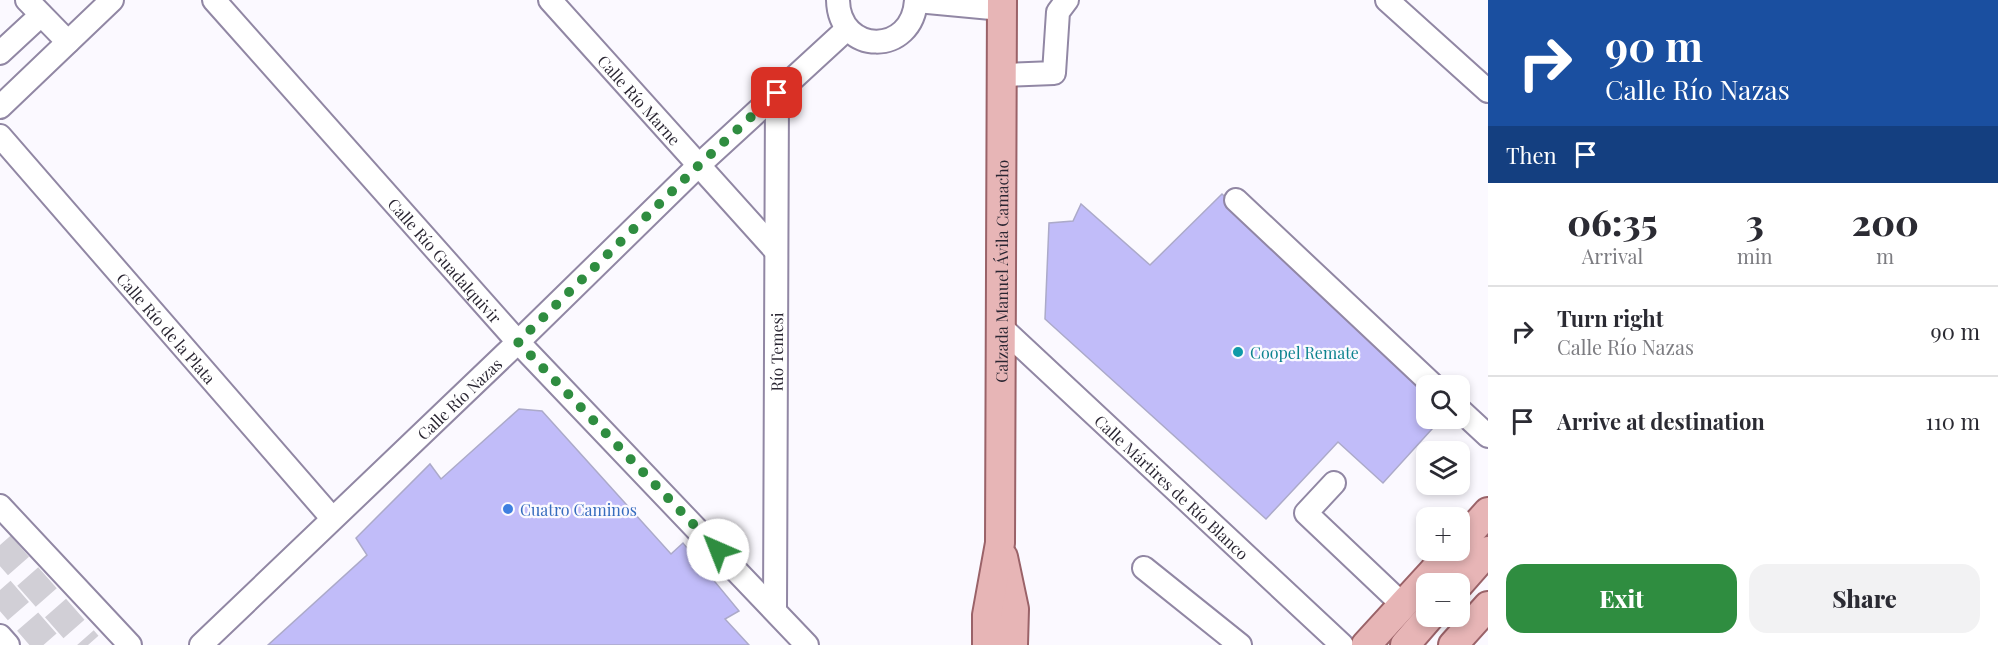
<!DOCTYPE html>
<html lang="en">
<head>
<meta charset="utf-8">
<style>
  :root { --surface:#fff; --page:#f2f2f3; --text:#2b2b33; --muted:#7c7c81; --line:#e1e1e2; --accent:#2f8d40 }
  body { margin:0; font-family:"Playfair Display",serif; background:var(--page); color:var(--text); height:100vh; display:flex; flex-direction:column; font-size:22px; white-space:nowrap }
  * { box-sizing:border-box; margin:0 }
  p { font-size:20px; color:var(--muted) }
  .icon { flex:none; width:33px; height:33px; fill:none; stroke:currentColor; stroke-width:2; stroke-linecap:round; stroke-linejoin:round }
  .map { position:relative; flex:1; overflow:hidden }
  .sheet { display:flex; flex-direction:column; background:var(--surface); width:510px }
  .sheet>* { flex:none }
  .guide { background:#1a4fa0; color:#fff; overflow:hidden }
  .controls { position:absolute; left:1416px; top:375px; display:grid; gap:12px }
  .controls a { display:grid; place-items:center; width:54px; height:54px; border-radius:12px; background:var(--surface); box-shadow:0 3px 9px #0003; font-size:30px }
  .pin { position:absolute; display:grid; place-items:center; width:51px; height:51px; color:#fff; margin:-26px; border-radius:12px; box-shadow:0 3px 9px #0006 }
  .me { position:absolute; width:66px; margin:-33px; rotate:316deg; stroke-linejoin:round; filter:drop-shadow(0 0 4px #0008) }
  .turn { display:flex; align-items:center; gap:21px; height:126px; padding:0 18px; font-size:27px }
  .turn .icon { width:78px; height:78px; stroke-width:2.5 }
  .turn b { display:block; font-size:42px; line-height:51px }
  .then { display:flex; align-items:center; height:57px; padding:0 18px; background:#0003; gap:12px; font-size:22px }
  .eta { display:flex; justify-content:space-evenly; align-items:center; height:102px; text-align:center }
  .eta b { font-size:36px; font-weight:800; line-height:42px }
  .button { display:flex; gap:12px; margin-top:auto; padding:12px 18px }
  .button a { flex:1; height:69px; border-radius:18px; background:var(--accent); color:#fff; font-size:24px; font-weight:800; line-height:69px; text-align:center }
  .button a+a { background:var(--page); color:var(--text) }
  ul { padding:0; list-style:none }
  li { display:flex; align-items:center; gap:18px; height:90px; padding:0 18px; border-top:2px solid var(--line) }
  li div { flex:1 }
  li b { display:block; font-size:22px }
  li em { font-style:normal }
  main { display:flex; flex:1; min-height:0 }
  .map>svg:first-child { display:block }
  .building { fill:#c1bcf9; stroke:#acaac9; stroke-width:1.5 }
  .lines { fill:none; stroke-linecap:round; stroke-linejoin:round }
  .major-tunnel { stroke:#d1cfd6; stroke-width:28; stroke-dasharray:28 14; stroke-linecap:butt }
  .minor-casing { stroke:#9187a4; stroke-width:26 }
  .major-casing { stroke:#9a6268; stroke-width:32 }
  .minor { stroke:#fff; stroke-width:22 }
  .major { stroke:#e7b5b6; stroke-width:28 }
  .route { stroke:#2f8d40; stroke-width:10; stroke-dasharray:0 18 }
  .culture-dot { fill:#0f9aa8; stroke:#fbf9ff; stroke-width:2 }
  .shop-dot { fill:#3f7fe0; stroke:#fbf9ff; stroke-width:2 }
  .labels { text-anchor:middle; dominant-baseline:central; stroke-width:4.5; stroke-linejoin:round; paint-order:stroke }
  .street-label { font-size:16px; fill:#2a2632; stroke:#fbf9ff }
  .culture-label { font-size:16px; fill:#0d838f; stroke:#fbf9ff; text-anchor:start }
  .shop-label { font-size:16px; fill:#366cbe; stroke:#fbf9ff; text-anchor:start }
</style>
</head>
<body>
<main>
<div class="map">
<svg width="1488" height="645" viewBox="0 0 1488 645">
  <rect width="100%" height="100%" fill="#fbf9ff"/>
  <g class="building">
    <polygon points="1222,194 1432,386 1426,386 1426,418 1442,418 1383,483 1338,442 1266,519 1045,319 1049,223 1073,221 1081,204 1150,265"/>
    <polygon points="519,409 542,411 671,554 683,543 739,611 725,619 749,645 268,645 367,555 356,538 430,464 441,479"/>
  </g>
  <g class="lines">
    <g class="major-tunnel">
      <polyline points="0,545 88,645"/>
      <polyline points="0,590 48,645"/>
    </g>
    <defs>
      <g id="minor">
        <polyline points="27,0 68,42"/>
        <path id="s1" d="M 214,0 L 518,342 L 807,645"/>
        <path id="s2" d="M 550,0 L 776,251"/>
        <path d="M 838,0 C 839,55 913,56 916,0"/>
        <polyline points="1387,0 1488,91"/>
        <polyline points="917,1 1002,9"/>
        <polyline points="0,53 41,15"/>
        <polyline points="1002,75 1054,73 1058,12 1067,0"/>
        <polyline points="0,107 112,0"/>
        <path id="s3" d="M 0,136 L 332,518"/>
        <polyline points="1236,200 1434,386"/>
        <path id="s4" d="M 1001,327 L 1342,645"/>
        <polyline points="1460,410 1488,436"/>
        <polyline points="1334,483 1306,513 1403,605"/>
        <polyline points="0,506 130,645"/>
        <polyline points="1144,568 1240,645"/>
        <path id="s5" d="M 775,610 L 777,93"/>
        <polyline points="0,636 8,645"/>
        <path id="s6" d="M 201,645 L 518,342 L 699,165 L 847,29"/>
      </g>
      <g id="major">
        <polyline points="1460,543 1488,512"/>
        <polyline points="1003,557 1014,609 1013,645"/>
        <polyline points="1459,584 1488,551"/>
        <path id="s7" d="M 987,645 L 987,615 L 1000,543 L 1002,0"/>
        <polyline points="1366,645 1453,550"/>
        <polyline points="1405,645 1430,616"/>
        <polyline points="1453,645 1488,606"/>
      </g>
    </defs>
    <use href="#minor" class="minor-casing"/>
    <use href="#major" class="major-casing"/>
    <use href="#minor" class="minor"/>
    <use href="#major" class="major"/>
  </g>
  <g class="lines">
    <polyline class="route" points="718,550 518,342 699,165 777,93"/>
  </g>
  <circle class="culture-dot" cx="1238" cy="352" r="6"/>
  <circle class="shop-dot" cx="508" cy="509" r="6"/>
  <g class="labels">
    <g class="street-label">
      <text stroke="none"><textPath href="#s2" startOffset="134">Calle Río Marne</textPath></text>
      <text stroke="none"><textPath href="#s1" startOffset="348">Calle Río Guadalquivir</textPath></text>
      <text stroke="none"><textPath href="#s7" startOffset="375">Calzada Manuel Ávila Camacho</textPath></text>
      <text stroke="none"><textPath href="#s3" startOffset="254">Calle Río de la Plata</textPath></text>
      <text stroke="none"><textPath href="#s5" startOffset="258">Río Temesi</textPath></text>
      <text stroke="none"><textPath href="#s6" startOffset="357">Calle Río Nazas</textPath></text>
      <text stroke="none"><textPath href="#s4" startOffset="234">Calle Mártires de Río Blanco</textPath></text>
    </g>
    <g class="culture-label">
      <text x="1250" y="352">Coopel Remate</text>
    </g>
    <g class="shop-label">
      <text x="520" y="509">Cuatro Caminos</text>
    </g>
  </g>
</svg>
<div class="controls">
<a><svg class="icon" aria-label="search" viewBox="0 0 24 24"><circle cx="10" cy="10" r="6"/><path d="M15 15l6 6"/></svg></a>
<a><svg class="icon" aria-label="layers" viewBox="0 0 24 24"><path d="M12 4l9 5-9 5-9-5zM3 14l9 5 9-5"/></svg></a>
<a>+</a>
<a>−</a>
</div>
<div class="pin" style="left:777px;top:93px;background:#d93025"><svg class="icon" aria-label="arrive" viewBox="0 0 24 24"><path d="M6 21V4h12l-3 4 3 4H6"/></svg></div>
<svg class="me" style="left:718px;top:550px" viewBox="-20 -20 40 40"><circle r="19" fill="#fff"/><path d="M0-13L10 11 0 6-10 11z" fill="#2f8d40"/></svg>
</div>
<section class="sheet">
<div class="guide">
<div class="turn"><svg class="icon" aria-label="right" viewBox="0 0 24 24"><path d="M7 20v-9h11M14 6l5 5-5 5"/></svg><div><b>90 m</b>Calle Río Nazas</div></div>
<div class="then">Then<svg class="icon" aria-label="arrive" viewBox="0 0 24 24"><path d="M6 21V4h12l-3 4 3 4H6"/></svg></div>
</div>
<div class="eta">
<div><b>06:35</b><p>Arrival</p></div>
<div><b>3</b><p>min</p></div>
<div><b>200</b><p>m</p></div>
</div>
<ul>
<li><svg class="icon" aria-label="right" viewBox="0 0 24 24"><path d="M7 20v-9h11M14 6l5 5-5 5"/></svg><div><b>Turn right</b><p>Calle Río Nazas</p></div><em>90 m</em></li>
<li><svg class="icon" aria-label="arrive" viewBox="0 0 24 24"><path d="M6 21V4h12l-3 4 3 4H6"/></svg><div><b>Arrive at destination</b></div><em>110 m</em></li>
</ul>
<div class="button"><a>Exit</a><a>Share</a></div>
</section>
</main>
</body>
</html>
